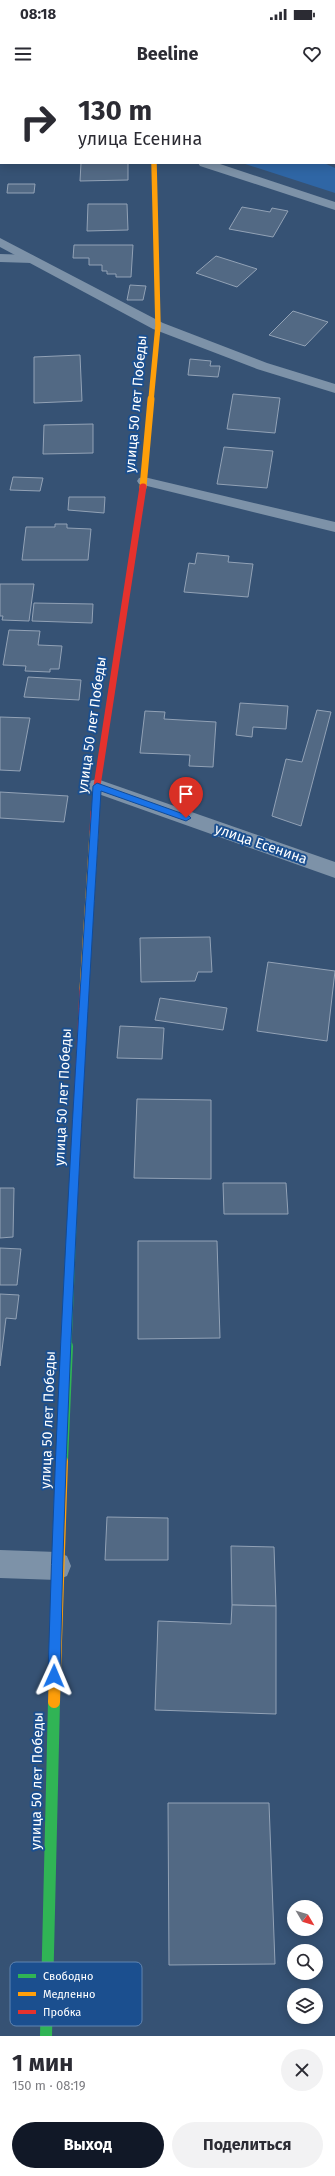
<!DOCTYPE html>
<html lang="ru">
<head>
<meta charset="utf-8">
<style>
  :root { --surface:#fff; --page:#f2f2f3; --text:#2b2b33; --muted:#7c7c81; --accent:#111827 }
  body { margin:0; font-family:"Fira Sans",sans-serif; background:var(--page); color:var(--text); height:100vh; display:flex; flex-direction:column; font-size:15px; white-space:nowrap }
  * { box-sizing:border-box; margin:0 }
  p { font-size:13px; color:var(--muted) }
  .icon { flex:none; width:22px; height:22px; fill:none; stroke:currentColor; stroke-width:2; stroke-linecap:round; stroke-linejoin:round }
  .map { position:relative; height:1956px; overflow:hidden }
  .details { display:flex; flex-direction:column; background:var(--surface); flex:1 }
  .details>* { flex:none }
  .guide { position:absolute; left:0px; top:0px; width:335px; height:84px; box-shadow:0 2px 10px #0003; background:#fff; color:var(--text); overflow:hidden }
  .needle { width:26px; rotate:128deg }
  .tools { position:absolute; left:287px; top:1820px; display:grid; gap:8px }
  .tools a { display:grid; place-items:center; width:36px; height:36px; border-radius:50%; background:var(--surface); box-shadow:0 2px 10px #0003; font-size:20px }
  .pin { position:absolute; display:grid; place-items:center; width:34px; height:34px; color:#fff; margin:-41px -17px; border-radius:50% 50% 50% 0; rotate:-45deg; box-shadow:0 0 4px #0007 }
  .pin .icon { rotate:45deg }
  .me { position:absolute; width:44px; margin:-22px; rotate:1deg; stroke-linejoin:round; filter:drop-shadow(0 0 3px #0008) }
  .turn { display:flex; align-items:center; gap:14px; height:84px; padding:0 12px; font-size:18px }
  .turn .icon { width:52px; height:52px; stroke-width:2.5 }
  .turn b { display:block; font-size:28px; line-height:34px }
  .round { display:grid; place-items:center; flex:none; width:42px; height:42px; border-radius:21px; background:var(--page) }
  .headline { display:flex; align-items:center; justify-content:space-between; height:68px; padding:0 12px }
  h1 { font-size:24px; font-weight:700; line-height:30px }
  .primary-button { display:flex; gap:8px; margin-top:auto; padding:8px 12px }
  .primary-button a { flex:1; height:46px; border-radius:24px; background:var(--accent); color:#fff; font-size:16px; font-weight:700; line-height:46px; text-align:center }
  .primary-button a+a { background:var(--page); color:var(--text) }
  .status { display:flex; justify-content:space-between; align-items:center; height:28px; padding:0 20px; background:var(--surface); direction:ltr }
  .status svg { height:11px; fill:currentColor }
  header { display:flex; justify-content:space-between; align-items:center; height:52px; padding:0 12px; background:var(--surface); font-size:18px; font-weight:700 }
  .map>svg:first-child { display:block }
  .green { fill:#2f66a5 }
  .building { fill:#526984; stroke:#92a2b6 }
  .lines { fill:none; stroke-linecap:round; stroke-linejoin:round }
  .lane { fill:#7d92a8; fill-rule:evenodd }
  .street { fill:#7d92a8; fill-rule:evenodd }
  .fast-far1 { stroke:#30b455; stroke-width:9 }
  .fast { stroke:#30b455; stroke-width:12 }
  .slow-far3 { stroke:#ff9f0a; stroke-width:5.5 }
  .slow-far2 { stroke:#ff9f0a; stroke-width:7 }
  .slow-far1 { stroke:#ff9f0a; stroke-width:9 }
  .slow { stroke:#ff9f0a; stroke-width:12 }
  .jam-far1 { stroke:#e5322d; stroke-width:7 }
  .jam { stroke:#e5322d; stroke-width:9 }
  .route { fill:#1a73e8; stroke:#114b97 }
  .labels { text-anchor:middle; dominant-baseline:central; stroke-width:4; stroke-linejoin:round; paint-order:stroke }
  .street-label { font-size:14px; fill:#fff; stroke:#1b4f8f }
  .key { fill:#1b4f8f; stroke:#5f84b1; stroke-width:1 }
  .key-label { font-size:11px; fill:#fff }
</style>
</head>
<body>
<div class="status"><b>08:18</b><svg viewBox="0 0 49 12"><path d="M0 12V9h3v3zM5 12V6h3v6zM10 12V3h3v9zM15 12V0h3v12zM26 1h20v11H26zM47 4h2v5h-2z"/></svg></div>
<header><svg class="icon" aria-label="menu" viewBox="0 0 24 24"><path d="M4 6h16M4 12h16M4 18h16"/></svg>Beeline<svg class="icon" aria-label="heart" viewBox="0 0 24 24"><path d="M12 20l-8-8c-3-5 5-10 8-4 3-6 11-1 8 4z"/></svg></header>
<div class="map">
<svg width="335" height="1956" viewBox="0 0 335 1956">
  <rect width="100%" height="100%" fill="#365274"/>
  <polygon class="green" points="242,83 324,83 335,88 335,113"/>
  <g class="building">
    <polygon points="262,0 314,0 259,1"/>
    <polygon points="81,83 128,83 128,100 80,101"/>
    <polygon points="8,104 35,104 34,113 7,113"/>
    <polygon points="88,124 127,124 128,150 87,151"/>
    <polygon points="242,127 270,132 272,128 288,131 273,157 229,149"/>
    <polygon points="74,165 133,165 131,197 116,197 116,194 107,194 107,191 102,191 102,185 89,185 89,178 73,178"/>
    <polygon points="216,176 257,189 237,207 196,193"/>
    <polygon points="130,205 146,206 143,220 127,220"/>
    <polygon points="293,231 328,242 305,266 269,255"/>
    <polygon points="80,275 82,321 34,323 34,277"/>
    <polygon points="190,279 211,281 210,286 220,286 218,297 188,295"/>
    <polygon points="233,314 280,318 275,353 227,349"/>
    <polygon points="93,344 93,373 43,374 44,345"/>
    <polygon points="224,367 273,371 267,408 217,404"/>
    <polygon points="13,397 43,398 40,411 10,410"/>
    <polygon points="69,417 105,417 104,433 68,430"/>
    <polygon points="55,444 67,444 67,448 91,449 88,480 22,480 26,447 55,447"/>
    <polygon points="197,473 229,476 228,482 253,484 248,517 184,512 189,483 195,484"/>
    <polygon points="0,504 34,504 29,541 2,540 3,536 0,536"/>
    <polygon points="34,523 93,524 92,543 32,541"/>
    <polygon points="9,550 40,551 38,565 62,566 59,589 50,589 50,592 25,591 26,586 3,585"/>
    <polygon points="28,597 81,600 79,620 24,617"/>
    <polygon points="240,623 288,626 286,649 253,647 252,657 236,655"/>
    <polygon points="317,630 331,632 301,746 272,736 286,679 302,682"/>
    <polygon points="145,631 165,632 164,639 216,642 213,687 189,686 190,675 140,673"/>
    <polygon points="0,637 30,638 20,691 0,690"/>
    <polygon points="0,712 68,716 64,742 0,738"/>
    <polygon points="210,857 212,892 198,892 195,901 141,902 140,858"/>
    <polygon points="268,882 335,891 327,961 257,951"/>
    <polygon points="160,918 227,928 223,950 155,940"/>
    <polygon points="120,946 164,948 162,979 117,978"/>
    <polygon points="137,1019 211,1020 211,1099 134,1098"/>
    <polygon points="223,1103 286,1103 288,1134 224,1134"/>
    <polygon points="0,1108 14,1108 13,1157 0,1158"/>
    <polygon points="138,1161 217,1161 220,1258 138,1259"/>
    <polygon points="0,1168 21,1169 17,1205 0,1205"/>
    <polygon points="0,1214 19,1215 16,1239 6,1238 0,1286"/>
    <polygon points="107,1437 168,1438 168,1480 105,1480"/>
    <polygon points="231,1466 274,1467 276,1526 232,1525"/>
    <polygon points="232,1525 276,1526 276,1634 155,1630 158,1541 231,1544"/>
    <polygon points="168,1723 269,1723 275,1884 169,1885"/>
  </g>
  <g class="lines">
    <g class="lane">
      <polygon points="0,174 32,175 38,179 32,183 0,182"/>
      <polygon points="144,397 335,442 335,452 139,404 137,401 139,398"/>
    </g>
    <g class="street">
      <rect x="141" y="0" width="12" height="1"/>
      <polygon points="200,0 212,0 213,1 201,1"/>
      <rect x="334" y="75" width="1" height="8"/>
      <polygon points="198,83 217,83 335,122 335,130 200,86"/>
      <polygon points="0,158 163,243 267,283 335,304 335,313 257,289 153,249 0,167"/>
      <polygon points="97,699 335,782 335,798 90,711 87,706 90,701"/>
      <polygon points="0,1470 57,1472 67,1476 71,1486 67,1496 57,1500 0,1498"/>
    </g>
    <polyline class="fast-far1" points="67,1267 73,1123"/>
    <g class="fast">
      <polyline points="62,1381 67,1266"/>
      <polyline points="46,1956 54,1622"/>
    </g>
    <polyline class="slow-far3" points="151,320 158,246 154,83"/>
    <polyline class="slow-far2" points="143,407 151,319"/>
    <polyline class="slow-far1" points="84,909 94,752"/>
    <polyline class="slow" points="54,1622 62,1381"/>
    <polyline class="jam-far1" points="95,733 97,706 143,407"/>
    <g class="jam">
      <polyline points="94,752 95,732"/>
      <polyline points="73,1123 84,909"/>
    </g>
  </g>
  <path class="route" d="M 97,703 L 189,736 L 191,738 L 186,741 L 101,711 C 83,1005 66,1300 60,1596 L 59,1600 L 54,1602 L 50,1600 L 48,1596 C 56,1299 74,1003 93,706 Z"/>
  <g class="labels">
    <g class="street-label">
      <text transform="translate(136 324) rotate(-85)">улица 50 лет Победы</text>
      <text transform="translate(92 645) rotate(-82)">улица 50 лет Победы</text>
      <text transform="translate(261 764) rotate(19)">улица Есенина</text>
      <text transform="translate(63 1017) rotate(-87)">улица 50 лет Победы</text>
      <text transform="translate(48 1340) rotate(-88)">улица 50 лет Победы</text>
      <text transform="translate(37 1701) rotate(-89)">улица 50 лет Победы</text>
    </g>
  </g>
  <rect x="10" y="1882" width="132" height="64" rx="6" class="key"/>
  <rect x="18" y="1894" width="18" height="4" fill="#30b455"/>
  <rect x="18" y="1912" width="18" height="4" fill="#ff9f0a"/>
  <rect x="18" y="1930" width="18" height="4" fill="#e5322d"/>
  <g class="key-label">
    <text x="43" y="1900">Свободно</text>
    <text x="43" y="1918">Медленно</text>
    <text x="43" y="1936">Пробка</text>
  </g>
</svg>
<div class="tools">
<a><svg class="needle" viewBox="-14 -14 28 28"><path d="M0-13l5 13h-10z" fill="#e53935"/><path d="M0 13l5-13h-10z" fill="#7c7c81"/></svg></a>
<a><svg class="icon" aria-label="search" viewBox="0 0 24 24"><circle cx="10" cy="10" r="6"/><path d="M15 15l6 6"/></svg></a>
<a><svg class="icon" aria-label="layers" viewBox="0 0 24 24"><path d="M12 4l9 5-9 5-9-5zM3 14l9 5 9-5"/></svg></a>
</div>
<div class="pin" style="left:186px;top:738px;background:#d93025"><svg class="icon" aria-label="arrive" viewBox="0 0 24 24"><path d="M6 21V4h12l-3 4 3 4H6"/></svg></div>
<svg class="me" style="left:54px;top:1596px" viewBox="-20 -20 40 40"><path d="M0-17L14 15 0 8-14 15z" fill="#1a73e8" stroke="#fff" stroke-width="4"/></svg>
<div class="guide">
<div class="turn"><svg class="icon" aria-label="right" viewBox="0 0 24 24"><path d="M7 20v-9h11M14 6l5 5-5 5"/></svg><div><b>130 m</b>улица Есенина</div></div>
</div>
</div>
<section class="details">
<div class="headline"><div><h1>1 мин</h1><p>150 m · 08:19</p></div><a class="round"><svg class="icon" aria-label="close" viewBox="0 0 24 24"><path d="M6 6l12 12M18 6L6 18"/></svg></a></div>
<div class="primary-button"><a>Выход</a><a>Поделиться</a></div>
</section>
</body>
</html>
